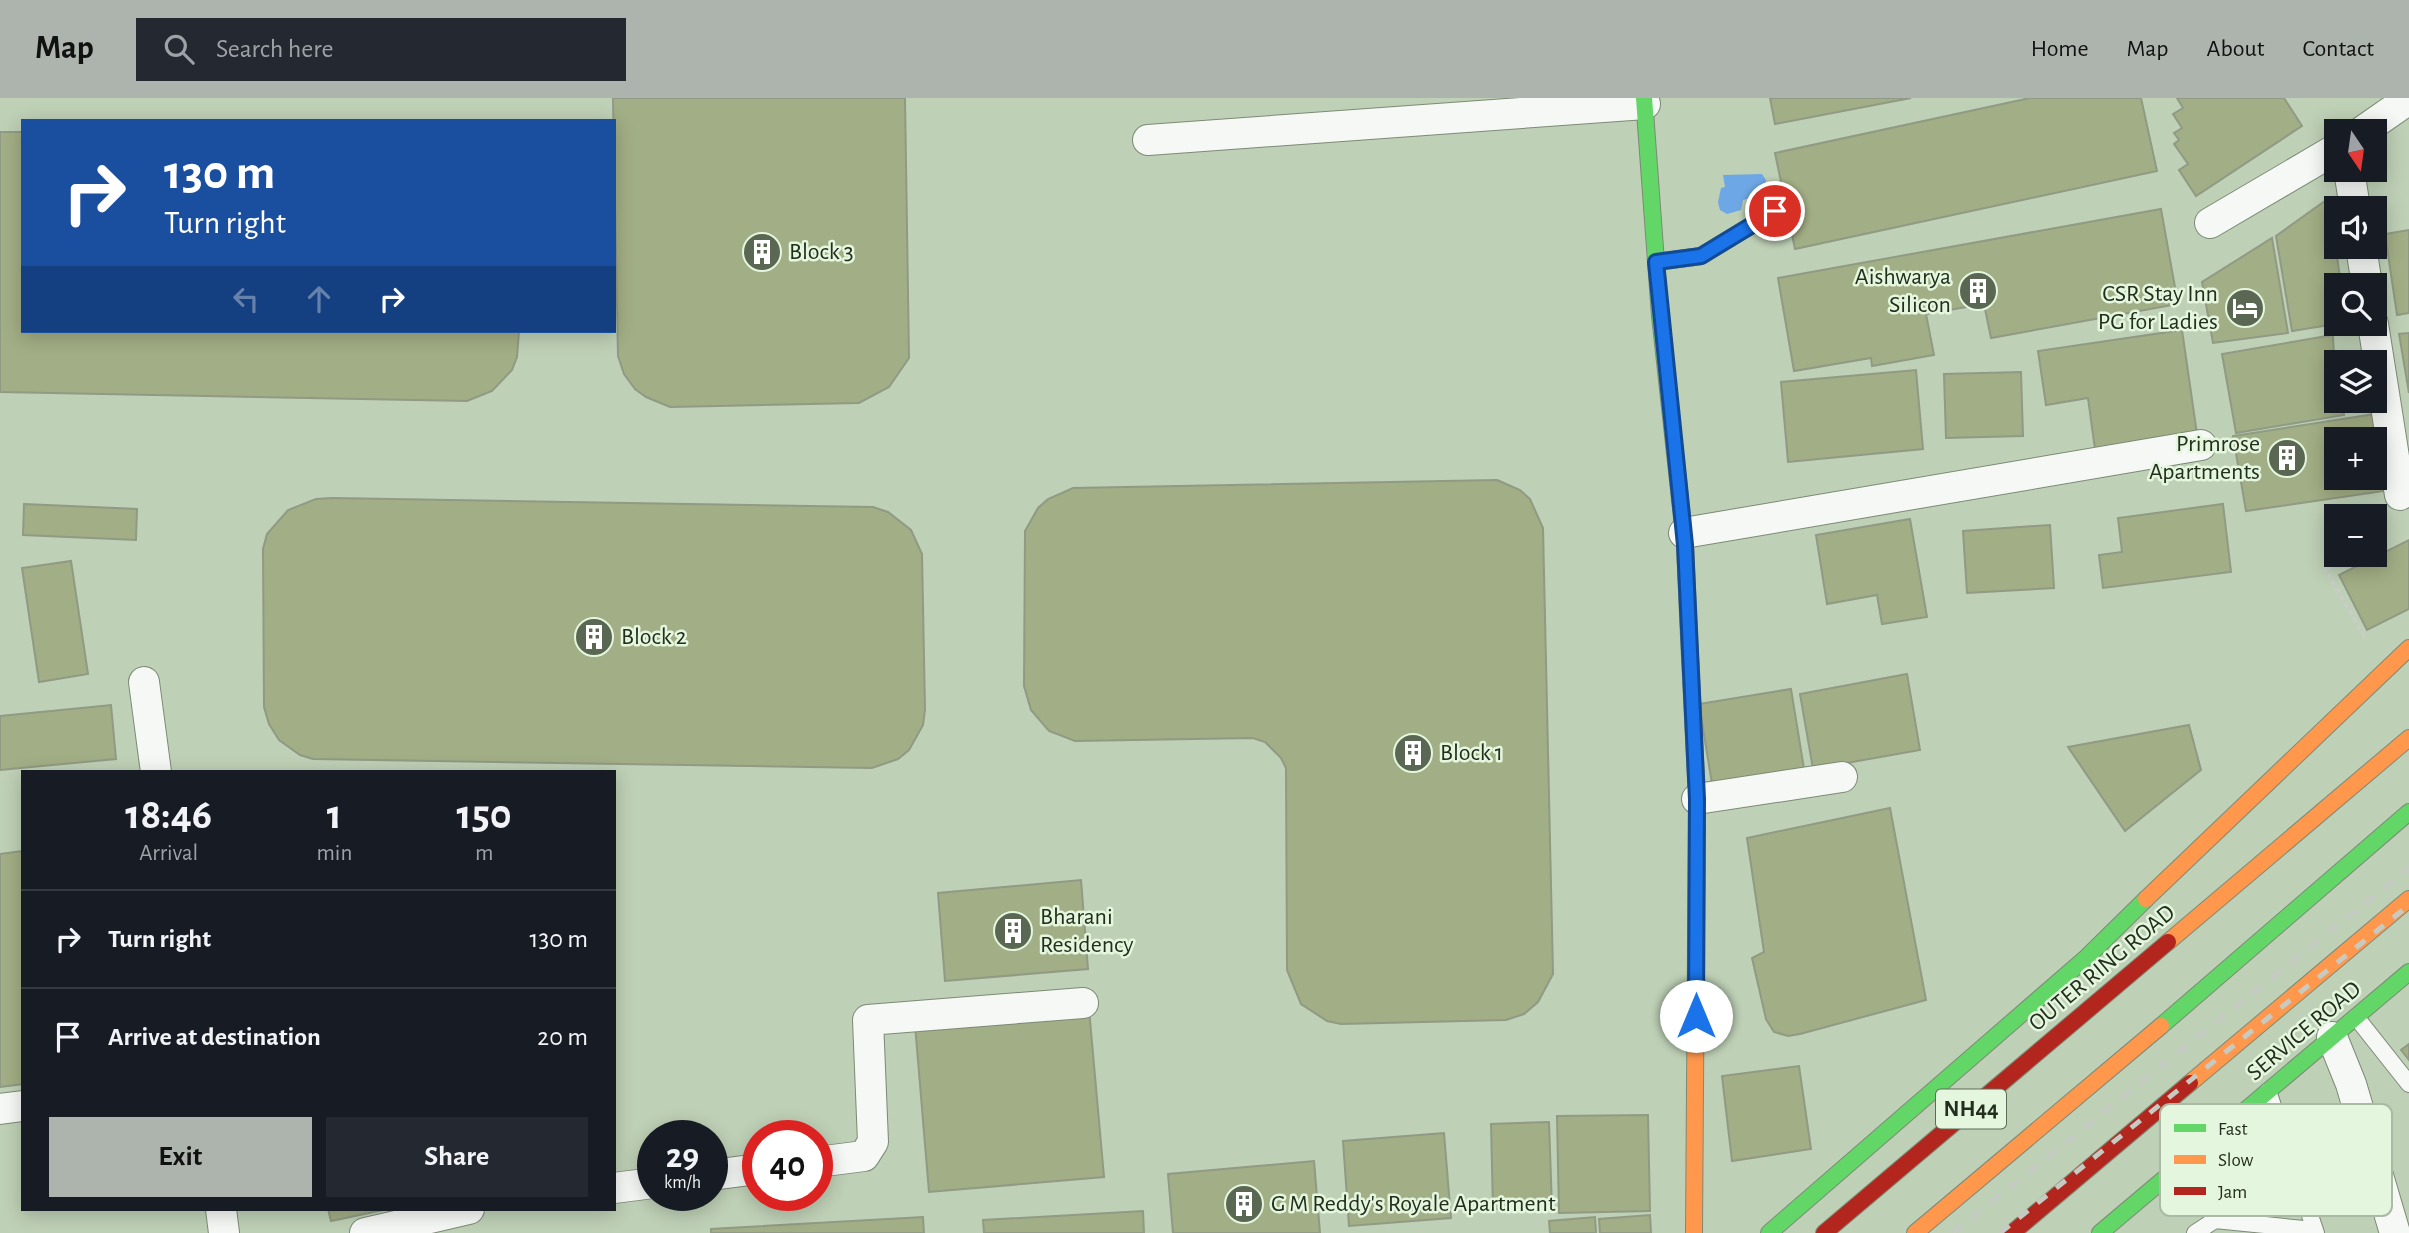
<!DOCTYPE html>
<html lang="en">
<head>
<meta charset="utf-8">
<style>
  :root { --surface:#171b24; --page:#242831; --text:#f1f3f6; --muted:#9ea1a6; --line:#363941; --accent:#adb4ad }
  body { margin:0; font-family:"Alegreya Sans",sans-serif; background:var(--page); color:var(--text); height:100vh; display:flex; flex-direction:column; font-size:26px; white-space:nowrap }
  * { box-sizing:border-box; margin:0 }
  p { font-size:23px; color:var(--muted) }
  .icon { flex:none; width:38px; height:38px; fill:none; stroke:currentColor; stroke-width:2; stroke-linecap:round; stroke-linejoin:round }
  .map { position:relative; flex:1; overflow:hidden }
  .details { position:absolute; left:21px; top:672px; width:595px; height:441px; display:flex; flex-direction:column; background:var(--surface); border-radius:0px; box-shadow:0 4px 18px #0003 }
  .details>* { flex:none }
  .top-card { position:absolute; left:21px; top:21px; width:595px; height:214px; border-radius:0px; box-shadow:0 4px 18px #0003; background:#1a4fa0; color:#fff; overflow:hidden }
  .needle { width:46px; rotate:167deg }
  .buttons { position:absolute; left:2324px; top:21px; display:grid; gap:14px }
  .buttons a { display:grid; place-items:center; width:63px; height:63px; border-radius:0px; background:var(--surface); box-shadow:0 4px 18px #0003; font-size:35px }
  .speed { position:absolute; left:637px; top:1022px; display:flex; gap:14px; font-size:35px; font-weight:700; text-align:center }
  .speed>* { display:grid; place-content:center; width:91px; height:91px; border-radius:50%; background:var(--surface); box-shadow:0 4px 18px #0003; line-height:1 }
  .speed small { font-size:18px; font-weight:400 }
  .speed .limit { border:10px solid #d22; background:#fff; color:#111 }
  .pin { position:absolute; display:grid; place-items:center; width:60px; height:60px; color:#fff; margin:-30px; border:4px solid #fff; border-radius:50%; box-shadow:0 2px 7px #0007 }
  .me { position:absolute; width:77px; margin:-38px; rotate:0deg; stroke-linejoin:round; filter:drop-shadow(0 0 5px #0008) }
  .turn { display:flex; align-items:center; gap:24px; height:147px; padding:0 28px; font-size:32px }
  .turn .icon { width:91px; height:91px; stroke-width:2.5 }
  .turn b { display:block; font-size:49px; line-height:60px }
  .lanes { display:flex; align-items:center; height:66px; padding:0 28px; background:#0003; justify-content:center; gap:35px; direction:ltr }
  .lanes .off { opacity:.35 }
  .eta { display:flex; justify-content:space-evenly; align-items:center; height:119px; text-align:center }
  .eta b { font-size:42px; font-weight:700; line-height:49px }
  .button { display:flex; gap:14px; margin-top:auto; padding:14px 28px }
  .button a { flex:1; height:80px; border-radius:0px; background:var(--accent); color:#111; font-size:28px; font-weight:700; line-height:80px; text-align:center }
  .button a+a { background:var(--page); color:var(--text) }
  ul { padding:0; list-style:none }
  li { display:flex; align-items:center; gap:21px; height:98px; padding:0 28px; border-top:2px solid var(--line) }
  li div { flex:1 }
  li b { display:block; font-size:26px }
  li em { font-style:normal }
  header { display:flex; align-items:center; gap:42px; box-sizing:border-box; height:98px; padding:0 35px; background:var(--accent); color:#111 }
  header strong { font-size:33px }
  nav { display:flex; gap:38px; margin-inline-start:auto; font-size:24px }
  .search { width:490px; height:63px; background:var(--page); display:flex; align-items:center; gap:18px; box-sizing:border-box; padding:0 24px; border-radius:0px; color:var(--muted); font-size:26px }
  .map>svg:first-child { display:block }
  .water { fill:#6ea7e5 }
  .building { fill:#a2ae85; stroke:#909a84; stroke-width:2; fill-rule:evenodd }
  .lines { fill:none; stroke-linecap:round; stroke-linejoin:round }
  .lane-casing { stroke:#7d8a76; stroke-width:18 }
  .street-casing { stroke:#7d8a76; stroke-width:32 }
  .fast-casing { stroke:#7d8a76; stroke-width:18 }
  .slow-casing { stroke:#7d8a76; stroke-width:18 }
  .jam-casing { stroke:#7d8a76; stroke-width:18 }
  .path { stroke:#c8cdc6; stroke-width:4.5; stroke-dasharray:5 3.5; stroke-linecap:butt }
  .lane { stroke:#f5f8f4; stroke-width:16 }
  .street { stroke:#f5f8f4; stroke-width:30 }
  .fast { stroke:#63d668; stroke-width:16 }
  .slow { stroke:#ff974d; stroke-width:16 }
  .jam { stroke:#b3261e; stroke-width:16 }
  .rail { stroke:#c5cac2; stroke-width:5; stroke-dasharray:12 12; stroke-linecap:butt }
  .route-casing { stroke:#114b97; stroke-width:18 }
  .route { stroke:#1a73e8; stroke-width:12 }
  .labels { text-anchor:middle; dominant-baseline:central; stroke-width:5; stroke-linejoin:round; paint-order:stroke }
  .shield { fill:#e5f6de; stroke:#5d6b57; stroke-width:2 }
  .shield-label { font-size:23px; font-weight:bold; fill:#232f1d }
  .poi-label { font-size:24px; fill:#232f1d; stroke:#e5f6de; text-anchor:start }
  .street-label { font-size:24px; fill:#232f1d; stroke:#e5f6de }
  .key { fill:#e5f6de; stroke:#abbaa4; stroke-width:2 }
  .key-label { font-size:19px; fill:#232f1d }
</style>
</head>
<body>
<header>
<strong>Map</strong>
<div class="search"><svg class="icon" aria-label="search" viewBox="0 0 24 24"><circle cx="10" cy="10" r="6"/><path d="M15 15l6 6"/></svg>Search here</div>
<nav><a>Home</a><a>Map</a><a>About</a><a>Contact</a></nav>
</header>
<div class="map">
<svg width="2409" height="1135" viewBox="0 0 2409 1135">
  <rect width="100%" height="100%" fill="#bed0b6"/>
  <polygon class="water" points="1762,76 1766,82 1763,97 1743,102 1741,112 1727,116 1720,112 1718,104 1721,90 1725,89 1723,77"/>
  <g class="building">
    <polygon points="613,0 905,0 909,260 889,289 859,305 670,309 646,299 635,291 624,276 618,258"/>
    <polygon points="1770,0 1911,0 1775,26"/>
    <polygon points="2030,0 2141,0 2157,73 1795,151 1775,55"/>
    <polygon points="2177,0 2284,0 2302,28 2196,98 2179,72 2188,66 2174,46 2179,42 2174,35 2182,30 2173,16 2183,10"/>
    <polygon points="0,34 23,34 23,233 519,233 517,259 512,272 492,293 467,303 0,294"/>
    <polygon points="2329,100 2341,187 2336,187 2336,226 2292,233 2276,138"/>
    <polygon points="2161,111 2178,206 1991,240 1984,206 1926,216 1934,257 1872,268 1871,260 1794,273 1778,180"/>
    <polygon points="2409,132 2409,215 2397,217 2385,136"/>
    <polygon points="2272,140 2288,235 2213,245 2202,184"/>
    <polygon points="2182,232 2197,336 2095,351 2088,300 2046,307 2038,253"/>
    <polygon points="2409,235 2409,295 2399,236"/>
    <polygon points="2333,237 2336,303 2342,303 2344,317 2236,335 2222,256"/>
    <polygon points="1916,272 1923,351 1788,364 1781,284"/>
    <polygon points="2021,274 2023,338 1946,340 1944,276"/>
    <path d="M 2375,316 L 2384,393 L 2246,413 L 2233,338 ZM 2336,341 L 2375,341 L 2375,380 L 2336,380 Z"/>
    <polygon points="1497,382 1520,392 1530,401 1543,430 1553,876 1538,904 1524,916 1506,922 1341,926 1327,923 1301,906 1287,872 1286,670 1281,660 1265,644 1253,640 1075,643 1049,633 1031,612 1024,588 1025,433 1038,410 1048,401 1073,390"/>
    <polygon points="332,400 873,409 888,414 911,432 922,456 925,612 923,627 909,652 898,661 872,670 313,661 300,657 279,642 269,626 264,609 263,451 267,436 288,412 316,401"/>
    <polygon points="24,406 137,411 136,442 23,437"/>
    <polygon points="2223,406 2231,474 2103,490 2099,457 2122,454 2118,420"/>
    <polygon points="1910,421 1927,519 1882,526 1877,497 1827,506 1816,437"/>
    <polygon points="2050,427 2054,490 1967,495 1963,433"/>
    <polygon points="2409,442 2409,511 2367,532 2339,477"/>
    <polygon points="71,463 88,576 39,584 22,470"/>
    <polygon points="1907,576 1920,652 1813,671 1800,596"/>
    <polygon points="1791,591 1805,677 1713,692 1699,606"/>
    <polygon points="111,607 116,661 0,672 0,618"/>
    <polygon points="2189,627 2201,672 2125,733 2068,649"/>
    <polygon points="1890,710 1926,902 1800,936 1788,938 1774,934 1766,921 1752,860 1764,854 1747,740"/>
    <polygon points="23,753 23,986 0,989 0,756"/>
    <polygon points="1081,782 1088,871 945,883 938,795"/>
    <polygon points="1089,911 1104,1079 929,1094 915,927"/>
    <polygon points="2409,946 2409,962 2401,952"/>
    <polygon points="1799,968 1811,1051 1732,1063 1722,978"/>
    <polygon points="1648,1017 1650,1113 1559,1115 1557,1018"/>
    <polygon points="1549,1024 1552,1110 1493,1111 1491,1026"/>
    <polygon points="1444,1035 1451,1120 1349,1128 1343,1043"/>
    <polygon points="1314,1063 1320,1135 1173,1135 1168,1076"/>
    <polygon points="328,1111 388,1111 331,1123"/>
    <polygon points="1143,1113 1144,1135 984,1135 983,1122"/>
    <polygon points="1650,1117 1651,1135 1600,1135 1599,1121"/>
    <polygon points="923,1119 924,1135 711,1135 711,1131"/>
    <polygon points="1595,1119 1596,1135 1550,1135 1549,1123"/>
  </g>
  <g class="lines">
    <defs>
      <g id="lane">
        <polyline points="1656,164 1701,158 1775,113"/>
        <polyline points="2356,919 2409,986"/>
        <polyline points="2268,993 2316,1135"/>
        <polyline points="2195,1135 2215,1122 2314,1132"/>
      </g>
      <g id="street">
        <polyline points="2363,33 2409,1"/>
        <polyline points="1148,42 1645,6"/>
        <polyline points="2349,72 2355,110"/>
        <polyline points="2210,125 2336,51"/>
        <polyline points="2361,149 2367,187"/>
        <polyline points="2373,226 2400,397"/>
        <polyline points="1684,435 2201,347"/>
        <polyline points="144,584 156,674"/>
        <polyline points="1697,701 1842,679"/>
        <polyline points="2332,939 2351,986 2395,1135"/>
        <polyline points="0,1011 23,1008"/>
        <polyline points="817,1064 864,1058 873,1044 868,922 1083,905"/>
        <polyline points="712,1077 758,1071"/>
        <polyline points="614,1090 653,1085"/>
        <polyline points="221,1111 224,1135"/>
        <polyline points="365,1135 469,1111"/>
      </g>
      <g id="fast">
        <polyline points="1644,0 1660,218 1685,447 1689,539"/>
        <polyline points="2161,928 2409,714"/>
        <polyline points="1769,1135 2087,859 2146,801"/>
        <polyline points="2100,1135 2409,874"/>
      </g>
      <g id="slow">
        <polyline points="1689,539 1697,701 1694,1135"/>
        <polyline points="2146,801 2409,550"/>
        <polyline points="2168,844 2409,640"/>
        <polyline points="2190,985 2409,801"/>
        <polyline points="1915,1135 2161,928"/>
      </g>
      <g id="jam">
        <polyline points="1824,1135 2168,844"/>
        <polyline points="2012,1135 2190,985"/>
      </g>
    </defs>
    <use href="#lane" class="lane-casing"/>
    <use href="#street" class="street-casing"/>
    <use href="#fast" class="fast-casing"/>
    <use href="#slow" class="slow-casing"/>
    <use href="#jam" class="jam-casing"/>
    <polyline class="path" points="2341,457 2326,472 2365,540"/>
    <use href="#lane" class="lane"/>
    <use href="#street" class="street"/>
    <use href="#fast" class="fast"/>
    <use href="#slow" class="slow"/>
    <use href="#jam" class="jam"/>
    <g class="rail">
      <polyline points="1953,1135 2409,770"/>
      <polyline points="2000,1135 2409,807"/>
    </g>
  </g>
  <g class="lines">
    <defs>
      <polyline id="route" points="1696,918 1697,701 1685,447 1656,164 1701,158 1775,113"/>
    </defs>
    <use href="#route" class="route-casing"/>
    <use href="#route" class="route"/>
  </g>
  <defs>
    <symbol id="building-disc" viewBox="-11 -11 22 22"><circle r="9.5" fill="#596753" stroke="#e5f6de"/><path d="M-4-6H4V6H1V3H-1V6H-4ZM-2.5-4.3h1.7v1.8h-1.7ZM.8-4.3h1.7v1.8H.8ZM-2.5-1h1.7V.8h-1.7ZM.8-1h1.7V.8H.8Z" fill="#fff"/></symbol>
    <symbol id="hotel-disc" viewBox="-11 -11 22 22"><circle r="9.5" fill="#596753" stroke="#e5f6de"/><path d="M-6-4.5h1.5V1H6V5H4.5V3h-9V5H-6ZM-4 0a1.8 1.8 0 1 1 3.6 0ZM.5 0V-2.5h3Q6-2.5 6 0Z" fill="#fff"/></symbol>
  </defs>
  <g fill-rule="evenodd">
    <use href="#building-disc" x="740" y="132" width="44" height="44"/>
    <use href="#building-disc" x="1956" y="171" width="44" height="44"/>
    <use href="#hotel-disc" x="2223" y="188" width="44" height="44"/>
    <use href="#building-disc" x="2265" y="338" width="44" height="44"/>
    <use href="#building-disc" x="572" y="517" width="44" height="44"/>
    <use href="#building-disc" x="1391" y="633" width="44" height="44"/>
    <use href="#building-disc" x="991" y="811" width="44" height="44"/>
    <use href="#building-disc" x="1222" y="1084" width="44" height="44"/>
  </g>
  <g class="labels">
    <rect class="shield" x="1936" y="991.5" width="70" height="39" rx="5"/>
    <g class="shield-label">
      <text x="1971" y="1011">NH44</text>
    </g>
    <g class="poi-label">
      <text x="789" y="154">Block 3</text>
      <text x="1951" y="179" text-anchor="end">Aishwarya<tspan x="1951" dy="28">Silicon</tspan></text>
      <text x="2218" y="196" text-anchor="end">CSR Stay Inn<tspan x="2218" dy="28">PG for Ladies</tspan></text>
      <text x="2260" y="346" text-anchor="end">Primrose<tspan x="2260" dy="28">Apartments</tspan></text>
      <text x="621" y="539">Block 2</text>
      <text x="1440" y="655">Block 1</text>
      <text x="1040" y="819">Bharani<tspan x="1040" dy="28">Residency</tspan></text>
      <text x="1271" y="1106">G M Reddy's Royale Apartment</text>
    </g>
    <g class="street-label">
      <text transform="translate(2102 870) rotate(-40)">OUTER RING ROAD</text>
      <text transform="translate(2304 933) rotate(-40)">SERVICE ROAD</text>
    </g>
  </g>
  <rect x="2160" y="1006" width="232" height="112" rx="10" class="key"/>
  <rect x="2174" y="1026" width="32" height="8" fill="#63d668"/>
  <rect x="2174" y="1057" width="32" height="9" fill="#ff974d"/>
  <rect x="2174" y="1089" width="32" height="8" fill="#b3261e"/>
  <g class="key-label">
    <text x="2218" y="1037">Fast</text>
    <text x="2218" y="1068">Slow</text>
    <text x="2218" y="1100">Jam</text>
  </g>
</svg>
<div class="buttons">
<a><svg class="needle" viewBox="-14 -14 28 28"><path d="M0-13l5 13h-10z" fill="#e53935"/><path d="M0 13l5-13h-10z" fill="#9ea1a6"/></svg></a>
<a><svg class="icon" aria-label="sound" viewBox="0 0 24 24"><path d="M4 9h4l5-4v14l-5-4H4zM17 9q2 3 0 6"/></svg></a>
<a><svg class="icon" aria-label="search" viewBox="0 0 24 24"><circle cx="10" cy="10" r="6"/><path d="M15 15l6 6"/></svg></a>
<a><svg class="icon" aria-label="layers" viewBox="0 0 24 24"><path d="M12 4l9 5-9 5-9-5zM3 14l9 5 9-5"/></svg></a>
<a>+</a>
<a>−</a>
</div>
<div class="speed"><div>29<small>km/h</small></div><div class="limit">40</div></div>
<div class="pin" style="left:1775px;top:113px;background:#d93025"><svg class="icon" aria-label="arrive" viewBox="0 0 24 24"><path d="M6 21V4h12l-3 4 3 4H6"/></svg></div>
<svg class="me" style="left:1696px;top:918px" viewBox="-20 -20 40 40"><circle r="19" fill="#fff"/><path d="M0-13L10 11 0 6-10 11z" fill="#1a73e8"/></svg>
<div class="top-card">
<div class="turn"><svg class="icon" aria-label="right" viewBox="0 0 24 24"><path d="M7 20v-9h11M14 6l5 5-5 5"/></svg><div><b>130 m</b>Turn right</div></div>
<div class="lanes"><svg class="icon off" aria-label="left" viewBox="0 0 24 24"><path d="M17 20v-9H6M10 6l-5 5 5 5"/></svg><svg class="icon off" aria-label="ahead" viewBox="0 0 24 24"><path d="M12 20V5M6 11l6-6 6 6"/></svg><svg class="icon" aria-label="right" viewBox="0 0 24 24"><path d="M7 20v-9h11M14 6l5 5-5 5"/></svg></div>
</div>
<section class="details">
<div class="eta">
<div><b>18:46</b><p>Arrival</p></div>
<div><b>1</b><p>min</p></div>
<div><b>150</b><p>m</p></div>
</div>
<ul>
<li><svg class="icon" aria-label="right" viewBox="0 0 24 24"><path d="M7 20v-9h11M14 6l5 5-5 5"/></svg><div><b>Turn right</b></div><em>130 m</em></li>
<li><svg class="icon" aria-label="arrive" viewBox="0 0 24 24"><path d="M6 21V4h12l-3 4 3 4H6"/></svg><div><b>Arrive at destination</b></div><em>20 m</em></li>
</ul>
<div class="button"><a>Exit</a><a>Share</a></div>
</section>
</div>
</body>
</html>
